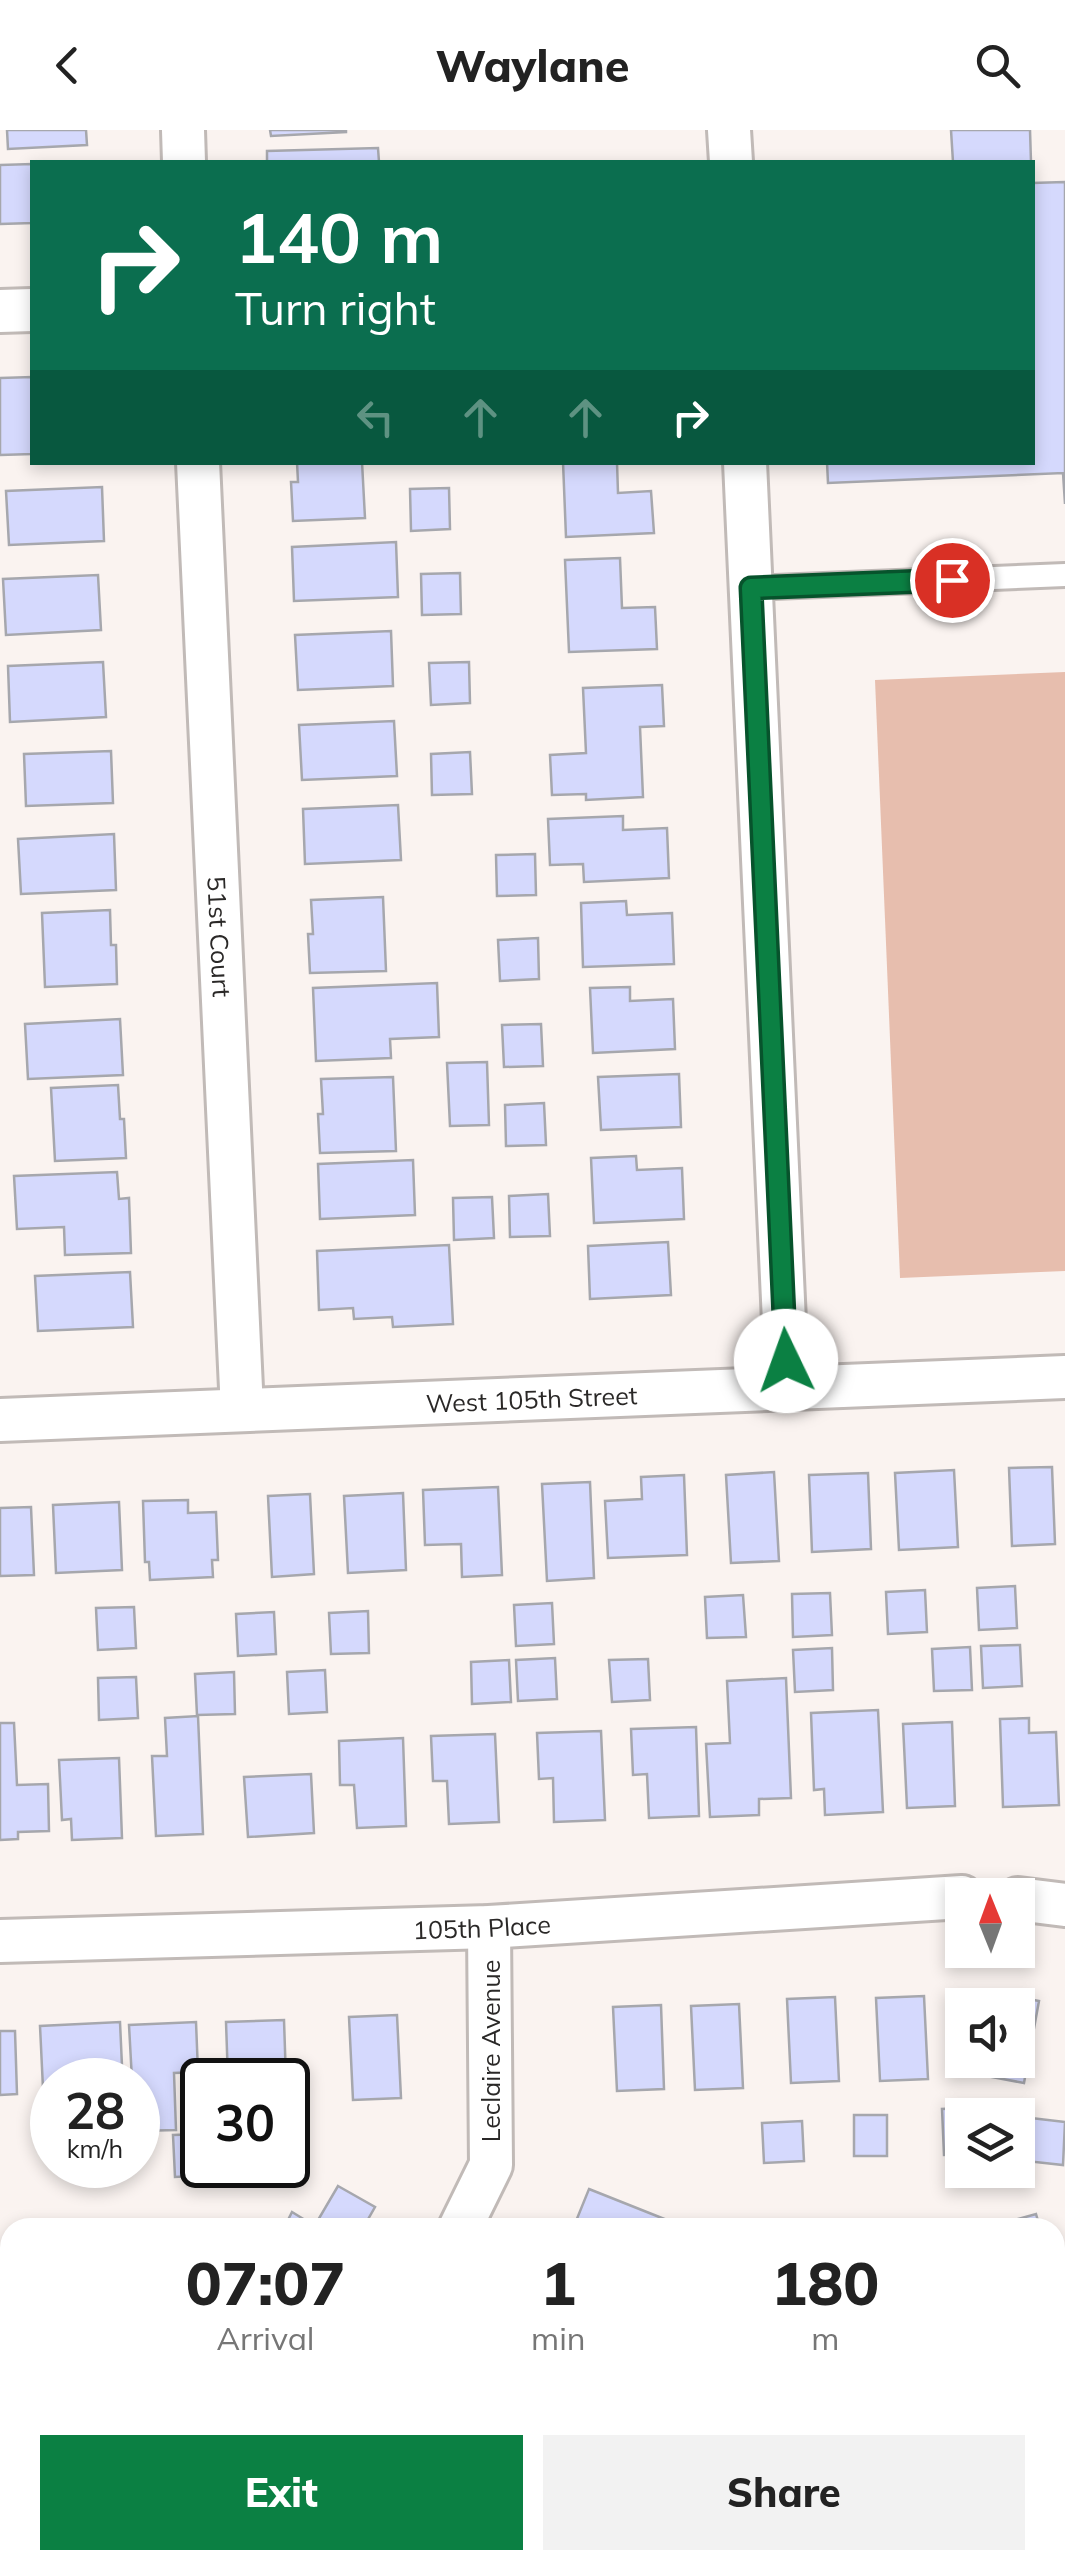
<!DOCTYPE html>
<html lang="en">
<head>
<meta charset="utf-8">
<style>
  :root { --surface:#fff; --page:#f2f2f2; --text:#222; --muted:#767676; --accent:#0b8043 }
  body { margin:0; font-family:Mulish,sans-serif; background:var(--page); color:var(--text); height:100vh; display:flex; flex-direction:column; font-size:38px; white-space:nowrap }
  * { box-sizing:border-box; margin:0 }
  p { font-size:32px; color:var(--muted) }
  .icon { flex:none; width:55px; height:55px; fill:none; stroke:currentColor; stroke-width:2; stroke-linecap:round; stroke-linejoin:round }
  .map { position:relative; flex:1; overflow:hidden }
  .drawer { position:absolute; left:0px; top:2088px; width:1065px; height:352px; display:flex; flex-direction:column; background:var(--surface); border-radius:30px 30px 0 0; box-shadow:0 5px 15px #0003 }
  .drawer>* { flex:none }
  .top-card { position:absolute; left:30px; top:30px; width:1005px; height:305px; border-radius:0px; box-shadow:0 5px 15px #0003; background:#0b6e4f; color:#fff; overflow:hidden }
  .needle { width:65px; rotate:359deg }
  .fabs { position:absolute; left:945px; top:1748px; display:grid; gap:20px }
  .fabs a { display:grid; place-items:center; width:90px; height:90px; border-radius:0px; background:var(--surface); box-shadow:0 5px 15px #0003; font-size:50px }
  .speed { position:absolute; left:30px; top:1928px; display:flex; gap:20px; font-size:50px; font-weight:700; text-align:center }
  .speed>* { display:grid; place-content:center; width:130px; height:130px; border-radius:50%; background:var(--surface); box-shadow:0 5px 15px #0003; line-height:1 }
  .speed small { font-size:25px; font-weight:400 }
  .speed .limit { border:5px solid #111; border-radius:15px; background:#fff; color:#111 }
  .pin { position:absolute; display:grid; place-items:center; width:85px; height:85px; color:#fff; margin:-42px; border:5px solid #fff; border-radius:50%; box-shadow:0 2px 10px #0007 }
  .me { position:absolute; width:110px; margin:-55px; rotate:357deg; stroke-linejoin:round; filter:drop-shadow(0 0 8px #0008) }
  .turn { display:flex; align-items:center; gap:35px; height:210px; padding:0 40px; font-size:45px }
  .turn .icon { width:130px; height:130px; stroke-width:2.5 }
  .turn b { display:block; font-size:70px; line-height:85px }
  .lanes { display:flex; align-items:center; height:95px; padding:0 40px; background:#0003; justify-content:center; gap:50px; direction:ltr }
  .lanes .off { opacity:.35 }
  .eta { display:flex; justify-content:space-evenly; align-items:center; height:170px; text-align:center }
  .eta b { font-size:60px; font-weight:800; line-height:70px }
  .primary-button { display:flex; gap:20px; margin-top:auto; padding:20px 40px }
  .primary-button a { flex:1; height:115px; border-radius:0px; background:var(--accent); color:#fff; font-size:40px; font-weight:800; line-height:115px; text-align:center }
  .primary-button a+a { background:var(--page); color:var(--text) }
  header { display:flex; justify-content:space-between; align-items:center; height:130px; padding:0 40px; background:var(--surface); font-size:45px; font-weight:800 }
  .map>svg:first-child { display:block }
  .green { fill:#e7beae }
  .building { fill:#d5d9fd; stroke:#a6a7ad; stroke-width:2.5 }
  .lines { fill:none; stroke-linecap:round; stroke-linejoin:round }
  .service-casing { stroke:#c1bab7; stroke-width:28 }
  .minor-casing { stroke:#c1bab7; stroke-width:48 }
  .service { stroke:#fff; stroke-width:22 }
  .minor { stroke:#fff; stroke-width:42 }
  .route-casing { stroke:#07532c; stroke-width:25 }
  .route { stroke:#0b8043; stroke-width:18 }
  .labels { text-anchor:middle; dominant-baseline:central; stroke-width:8; stroke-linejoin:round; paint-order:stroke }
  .street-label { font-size:25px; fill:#2a2827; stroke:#fff }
</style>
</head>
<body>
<header><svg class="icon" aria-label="back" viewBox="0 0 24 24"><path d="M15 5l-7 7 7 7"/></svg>Waylane<svg class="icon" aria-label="search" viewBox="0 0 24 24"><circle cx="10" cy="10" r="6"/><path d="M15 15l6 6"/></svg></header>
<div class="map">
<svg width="1065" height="2438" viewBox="0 0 1065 2438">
  <rect width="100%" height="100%" fill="#faf3f0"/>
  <polygon class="green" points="1065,542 1065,1141 900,1148 875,550"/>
  <g class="building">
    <polygon points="7,0 86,0 87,15 8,19"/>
    <polygon points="270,0 346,0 346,2 271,6"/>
    <polygon points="951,0 1030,0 1031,32 953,32"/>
    <polygon points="378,18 379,32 267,32 267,21"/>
    <polygon points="32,34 32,93 0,94 0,35"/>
    <polygon points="1065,52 1065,374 1063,343 828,353 827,332 1032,332 1032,53"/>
    <polygon points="32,247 32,324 0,325 0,248"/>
    <polygon points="297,332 362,332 365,388 293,391 291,352 298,352"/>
    <polygon points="563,332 617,332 618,363 651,361 654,403 566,407"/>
    <polygon points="102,357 104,411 9,415 6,361"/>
    <polygon points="449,358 450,399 411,401 410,359"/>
    <polygon points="396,412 398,467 294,471 292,417"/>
    <polygon points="620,428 622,478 655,477 657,519 569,522 565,430"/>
    <polygon points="460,443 461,484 422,485 421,444"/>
    <polygon points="98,445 101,500 6,505 3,449"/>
    <polygon points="391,501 393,556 298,560 295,505"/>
    <polygon points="103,532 106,587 10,592 8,536"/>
    <polygon points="469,532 470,573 431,575 429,533"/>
    <polygon points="662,555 664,596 640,597 643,667 586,670 586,664 552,665 550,625 586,623 583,558"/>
    <polygon points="394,591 397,646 302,650 299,595"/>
    <polygon points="111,621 113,673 26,676 24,624"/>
    <polygon points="470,622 472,664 432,665 431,624"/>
    <polygon points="398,675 401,730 305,734 303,679"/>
    <polygon points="623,686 623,700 667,698 669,748 584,752 583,734 550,735 548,689"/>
    <polygon points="114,704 116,760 21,764 18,709"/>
    <polygon points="535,724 536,765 497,766 496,725"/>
    <polygon points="383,767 386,841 310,843 308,804 313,804 311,770"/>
    <polygon points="626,771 627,785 672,783 674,834 583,837 581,773"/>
    <polygon points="110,780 111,815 116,815 117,854 45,857 42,783"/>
    <polygon points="538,808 539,849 500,851 498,810"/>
    <polygon points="437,853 439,907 390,909 391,928 316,931 313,858"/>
    <polygon points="630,857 630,871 673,869 675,919 593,923 590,858"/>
    <polygon points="120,889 123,945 28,949 25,894"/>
    <polygon points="541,894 543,936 504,937 502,895"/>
    <polygon points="487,932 489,995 450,996 447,933"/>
    <polygon points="679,944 681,997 601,1000 598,947"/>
    <polygon points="393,947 396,1021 320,1023 318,984 323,984 321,949"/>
    <polygon points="118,955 120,989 124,989 126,1028 55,1031 51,958"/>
    <polygon points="544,973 546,1015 506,1016 505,975"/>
    <polygon points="636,1026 637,1040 682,1038 684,1089 594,1093 591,1028"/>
    <polygon points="413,1030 415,1085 320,1089 318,1034"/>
    <polygon points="117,1042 119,1069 129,1068 131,1123 65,1125 64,1097 17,1099 14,1046"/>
    <polygon points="548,1064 550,1106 510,1107 509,1066"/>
    <polygon points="492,1067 494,1108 454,1110 453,1068"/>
    <polygon points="668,1112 671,1165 590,1169 588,1116"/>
    <polygon points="449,1115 453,1194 393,1197 392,1187 354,1189 353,1178 319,1180 317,1121"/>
    <polygon points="130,1142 133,1197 38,1201 35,1146"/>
    <polygon points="1052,1337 1055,1414 1012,1416 1009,1338"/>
    <polygon points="954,1340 958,1417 899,1420 895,1343"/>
    <polygon points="774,1342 779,1431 731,1433 726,1345"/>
    <polygon points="868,1343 871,1419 812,1422 809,1345"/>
    <polygon points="684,1345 687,1425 608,1428 605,1371 642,1369 641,1347"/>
    <polygon points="590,1352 594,1448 547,1451 542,1354"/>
    <polygon points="498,1357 502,1445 462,1447 461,1414 425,1415 423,1360"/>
    <polygon points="403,1363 406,1440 348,1443 344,1366"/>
    <polygon points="310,1364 314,1444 272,1447 268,1366"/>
    <polygon points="188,1370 188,1383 216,1382 218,1430 212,1430 213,1447 150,1450 149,1432 145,1432 143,1371"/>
    <polygon points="119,1372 122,1440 56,1443 53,1375"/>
    <polygon points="31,1377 34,1445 0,1446 0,1378"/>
    <polygon points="1015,1456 1017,1498 979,1500 977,1458"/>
    <polygon points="925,1460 927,1502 888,1504 886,1462"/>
    <polygon points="830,1463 832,1505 793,1507 792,1464"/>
    <polygon points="743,1465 746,1507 707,1508 705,1467"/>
    <polygon points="552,1473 554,1514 516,1516 514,1475"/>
    <polygon points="134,1477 136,1518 98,1520 96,1478"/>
    <polygon points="368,1481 369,1523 331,1524 329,1483"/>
    <polygon points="274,1482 276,1524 238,1526 236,1484"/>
    <polygon points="1020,1515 1022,1556 983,1558 981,1516"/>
    <polygon points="970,1517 972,1560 934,1561 932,1519"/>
    <polygon points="832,1518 833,1560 795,1562 793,1520"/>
    <polygon points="555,1528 557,1569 518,1571 516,1530"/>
    <polygon points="648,1529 650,1570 612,1572 609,1530"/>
    <polygon points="509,1530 511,1572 472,1574 471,1532"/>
    <polygon points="325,1540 327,1582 289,1584 287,1542"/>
    <polygon points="234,1542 235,1584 197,1585 195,1544"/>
    <polygon points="136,1547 138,1588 99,1590 98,1548"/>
    <polygon points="786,1548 791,1668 759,1669 759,1685 710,1687 706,1614 730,1613 727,1551"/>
    <polygon points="878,1580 883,1682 825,1685 824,1659 814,1660 811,1583"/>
    <polygon points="198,1586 203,1704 156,1706 152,1626 167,1626 165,1588"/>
    <polygon points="1029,1588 1029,1603 1056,1602 1059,1675 1003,1677 1000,1589"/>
    <polygon points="952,1592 955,1676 907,1678 903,1594"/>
    <polygon points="0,1593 14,1593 17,1655 48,1654 49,1701 18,1702 18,1709 0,1710"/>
    <polygon points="696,1597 699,1686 649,1688 647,1644 633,1645 631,1599"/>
    <polygon points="601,1601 605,1690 554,1692 553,1648 539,1649 537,1603"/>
    <polygon points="495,1604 499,1692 449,1694 447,1651 433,1651 431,1606"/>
    <polygon points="403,1608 406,1696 357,1698 354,1655 340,1655 339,1611"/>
    <polygon points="119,1628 122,1708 72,1710 71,1689 62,1690 59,1630"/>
    <polygon points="311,1644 314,1703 248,1707 244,1647"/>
    <polygon points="992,1862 1039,1871 1024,1953 976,1944 979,1930 1018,1930 1018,1875 990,1875"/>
    <polygon points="924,1866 928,1949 880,1951 876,1868"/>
    <polygon points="835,1867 839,1951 791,1953 787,1869"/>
    <polygon points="739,1874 743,1958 695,1960 691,1876"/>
    <polygon points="661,1875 664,1959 617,1961 613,1877"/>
    <polygon points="397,1885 401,1968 353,1970 349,1887"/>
    <polygon points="284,1890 286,1950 228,1950 226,1892"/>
    <polygon points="120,1892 122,1936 90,1938 91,1950 52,1950 52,1979 44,1979 40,1896"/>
    <polygon points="196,1892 198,1942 174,1943 176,2000 138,2001 138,1950 132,1950 129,1895"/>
    <polygon points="0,1901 15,1901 17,1964 0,1965"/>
    <polygon points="982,1977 982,1985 962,1985 962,2024 944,2025 942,1979"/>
    <rect x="854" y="1985" width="33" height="41"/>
    <polygon points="1031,1988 1065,1992 1063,2035 1026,2031"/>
    <polygon points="802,1991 804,2031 764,2033 762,1993"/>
    <polygon points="288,1997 305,1997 307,2038 268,2040 268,2035 288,2035"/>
    <polygon points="202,2004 202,2035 212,2035 213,2045 175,2047 173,2005"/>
    <polygon points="338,2056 375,2077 363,2098 330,2098 318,2090"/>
    <polygon points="589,2059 687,2098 579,2098 574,2096"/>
    <polygon points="292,2082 318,2098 284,2098"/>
    <polygon points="1036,2084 1040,2098 990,2098 990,2097"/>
    <polygon points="1063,2133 1065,2140 1065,2225 1055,2228 1055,2135"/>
    <polygon points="46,2430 86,2430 85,2437 46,2433"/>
    <polygon points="127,2430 190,2430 189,2438 127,2438"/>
    <polygon points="422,2430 484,2430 484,2438 421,2438"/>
    <polygon points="702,2430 796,2430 793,2438 704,2438 699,2437"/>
  </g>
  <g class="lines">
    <defs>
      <polyline id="service" points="751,458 1065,445"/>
      <g id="minor">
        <polyline points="183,0 184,32"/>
        <polyline points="729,0 731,32"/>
        <polyline points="0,181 32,180"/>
        <path id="s1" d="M 198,332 L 242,1280"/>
        <polyline points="745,332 787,1258"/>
        <path id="s2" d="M 0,1290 L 1065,1247"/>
        <polyline points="1018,1769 1065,1775"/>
        <path id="s3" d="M 0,1811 L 489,1797 L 962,1767"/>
        <polyline points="460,2098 491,2035 489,1797"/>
        <polyline points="1055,2325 1065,2323"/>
        <polyline points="336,2438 338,2430"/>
        <polyline points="905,2438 910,2430"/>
      </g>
    </defs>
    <use href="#service" class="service-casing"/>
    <use href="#minor" class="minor-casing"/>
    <use href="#service" class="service"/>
    <use href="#minor" class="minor"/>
  </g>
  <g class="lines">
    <defs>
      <polyline id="route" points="786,1231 751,458 952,450"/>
    </defs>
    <use href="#route" class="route-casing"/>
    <use href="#route" class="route"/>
  </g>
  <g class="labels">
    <g class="street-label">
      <text stroke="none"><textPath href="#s1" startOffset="475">51st Court</textPath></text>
      <text stroke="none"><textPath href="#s2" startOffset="532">West 105th Street</textPath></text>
      <text stroke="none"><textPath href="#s3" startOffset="482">105th Place</textPath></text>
      <text transform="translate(490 1921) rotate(-90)">Leclaire Avenue</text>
    </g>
  </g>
</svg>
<div class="fabs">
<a><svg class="needle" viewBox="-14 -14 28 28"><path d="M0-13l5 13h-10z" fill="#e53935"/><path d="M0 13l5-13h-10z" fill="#767676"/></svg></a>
<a><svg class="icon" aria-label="sound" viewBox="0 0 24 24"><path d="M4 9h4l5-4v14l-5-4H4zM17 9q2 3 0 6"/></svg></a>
<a><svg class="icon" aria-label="layers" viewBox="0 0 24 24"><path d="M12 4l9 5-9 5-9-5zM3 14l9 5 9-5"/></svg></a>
</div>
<div class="speed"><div>28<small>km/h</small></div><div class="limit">30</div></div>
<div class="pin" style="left:952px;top:450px;background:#d93025"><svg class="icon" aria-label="arrive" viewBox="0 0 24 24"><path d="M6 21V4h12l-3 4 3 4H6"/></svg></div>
<svg class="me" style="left:786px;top:1231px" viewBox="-20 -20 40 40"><circle r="19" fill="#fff"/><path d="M0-13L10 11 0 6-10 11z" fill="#0b8043"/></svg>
<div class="top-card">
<div class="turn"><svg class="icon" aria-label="right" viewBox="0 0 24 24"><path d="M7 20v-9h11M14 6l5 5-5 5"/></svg><div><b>140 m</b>Turn right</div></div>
<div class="lanes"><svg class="icon off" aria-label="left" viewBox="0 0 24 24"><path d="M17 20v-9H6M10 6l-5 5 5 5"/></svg><svg class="icon off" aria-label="ahead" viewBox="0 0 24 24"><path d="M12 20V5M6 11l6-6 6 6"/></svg><svg class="icon off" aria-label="ahead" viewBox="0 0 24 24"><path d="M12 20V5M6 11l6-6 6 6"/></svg><svg class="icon" aria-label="right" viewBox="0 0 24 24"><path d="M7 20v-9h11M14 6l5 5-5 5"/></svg></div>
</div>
<section class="drawer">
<div class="eta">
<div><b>07:07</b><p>Arrival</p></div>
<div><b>1</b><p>min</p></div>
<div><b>180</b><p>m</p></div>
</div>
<div class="primary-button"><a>Exit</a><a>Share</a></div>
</section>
</div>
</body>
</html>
